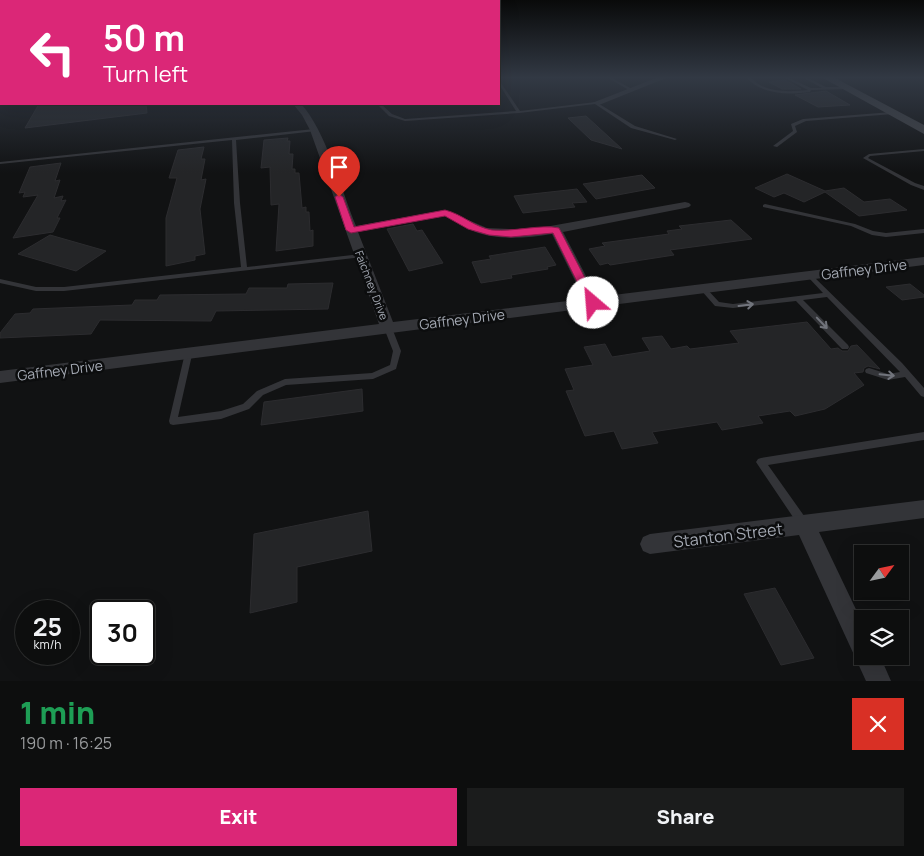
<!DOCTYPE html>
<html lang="en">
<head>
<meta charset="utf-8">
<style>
  :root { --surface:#0d0e0e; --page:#1b1c1c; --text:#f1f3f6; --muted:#9a9c9e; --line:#2d2e2e; --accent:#db2777 }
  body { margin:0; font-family:Manrope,sans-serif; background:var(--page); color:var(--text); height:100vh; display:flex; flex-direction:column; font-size:19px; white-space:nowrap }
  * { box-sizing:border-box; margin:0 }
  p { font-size:16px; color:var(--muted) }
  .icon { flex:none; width:28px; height:28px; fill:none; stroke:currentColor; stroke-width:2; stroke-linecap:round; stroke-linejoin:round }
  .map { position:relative; height:681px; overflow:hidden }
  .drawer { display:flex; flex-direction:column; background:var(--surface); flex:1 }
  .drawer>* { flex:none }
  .banner { position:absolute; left:0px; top:0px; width:500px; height:105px; box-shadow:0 5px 20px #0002,0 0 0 1px var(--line); background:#db2777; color:#fff; overflow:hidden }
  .needle { width:32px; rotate:57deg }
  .buttons { position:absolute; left:854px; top:545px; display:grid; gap:10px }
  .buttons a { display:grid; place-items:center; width:55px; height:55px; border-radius:0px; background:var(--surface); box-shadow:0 5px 20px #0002,0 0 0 1px var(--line); font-size:25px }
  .speed { position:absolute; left:15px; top:600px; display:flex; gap:10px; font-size:25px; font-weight:700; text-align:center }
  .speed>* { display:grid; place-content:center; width:65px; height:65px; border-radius:50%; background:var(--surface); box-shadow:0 5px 20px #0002,0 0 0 1px var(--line); line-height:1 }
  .speed small { font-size:12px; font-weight:400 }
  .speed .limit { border:2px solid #111; border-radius:8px; background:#fff; color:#111 }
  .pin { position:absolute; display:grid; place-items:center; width:42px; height:42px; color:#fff; margin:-51px -21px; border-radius:50% 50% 50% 0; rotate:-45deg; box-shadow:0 0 5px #0007 }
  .pin .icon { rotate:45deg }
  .me { position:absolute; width:55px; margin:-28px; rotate:333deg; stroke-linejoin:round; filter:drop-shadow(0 0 4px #0008) }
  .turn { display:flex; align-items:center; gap:18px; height:105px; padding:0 20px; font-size:22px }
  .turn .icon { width:65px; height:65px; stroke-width:2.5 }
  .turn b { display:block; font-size:35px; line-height:42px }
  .round { display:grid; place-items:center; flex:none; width:52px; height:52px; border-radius:0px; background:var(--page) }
  .summary { display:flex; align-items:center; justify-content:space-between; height:85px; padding:0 20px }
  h1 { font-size:30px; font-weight:800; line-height:38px; color:#1e9e55 }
  .primary-button { display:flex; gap:10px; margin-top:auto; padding:10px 20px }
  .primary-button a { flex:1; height:58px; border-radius:0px; background:var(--accent); color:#fff; font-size:20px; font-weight:800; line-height:58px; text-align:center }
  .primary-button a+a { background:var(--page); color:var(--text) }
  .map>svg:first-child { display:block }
  .building { fill:#242527; stroke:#2c2c2f }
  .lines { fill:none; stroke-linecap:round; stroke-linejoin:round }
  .service { fill:#333438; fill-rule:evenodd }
  .minor { fill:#333438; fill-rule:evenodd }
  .secondary { fill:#414347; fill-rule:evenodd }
  .oneway { stroke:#71747c }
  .route { fill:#db2777; stroke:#8e194d }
  .labels { text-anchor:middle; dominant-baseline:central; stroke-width:5; stroke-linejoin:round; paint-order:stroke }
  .far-street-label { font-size:11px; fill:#a4a9b3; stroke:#0c0d0e }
  .street-label { font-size:14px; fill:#a4a9b3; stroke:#0c0d0e }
  .near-street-label { font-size:16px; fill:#a4a9b3; stroke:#0c0d0e }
</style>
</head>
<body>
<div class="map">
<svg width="924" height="681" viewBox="0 0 924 681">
  <rect width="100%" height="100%" fill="#111213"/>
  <g class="building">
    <polygon points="785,80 801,89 782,89 769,82"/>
    <polygon points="826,91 850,105 818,107 795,95"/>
    <polygon points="39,104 146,104 147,113 25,128"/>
    <polygon points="586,116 622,149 591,140 568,118"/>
    <polygon points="288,138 287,141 290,141 289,154 293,154 292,169 295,169 295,173 299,173 302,208 306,207 306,212 309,212 310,231 313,230 313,246 276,251 279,204 271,205 270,167 261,168 264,140"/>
    <polygon points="204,147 201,159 205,159 201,180 206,179 200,209 205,254 195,256 195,260 166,266 166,218 177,178 169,178 178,150"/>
    <polygon points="61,163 55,181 60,180 54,198 63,196 61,201 66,200 57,218 60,218 53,232 13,238 38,195 23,197 25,192 19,193 30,167"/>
    <polygon points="787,174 825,191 844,188 864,202 890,199 907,210 859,216 825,192 804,202 784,193 774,197 755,188"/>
    <polygon points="642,175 655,188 596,199 583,184"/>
    <polygon points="577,189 587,202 572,203 575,207 523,213 514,196"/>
    <polygon points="731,220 752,239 670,250 674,255 610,265 608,263 600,265 589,249 605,246 602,243 669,234 667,231 682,229 679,226"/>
    <polygon points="413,224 417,231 422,230 443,263 409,271 387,229"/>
    <polygon points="50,235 106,251 76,271 18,254"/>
    <polygon points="545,247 556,265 547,267 548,269 511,275 512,278 481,283 472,262 491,259 489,256"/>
    <polygon points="333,283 328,309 216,311 211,321 100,320 91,334 0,338 0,333 15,314 30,313 33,309 132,305 135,300 157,300 160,295 246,294 249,288 287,288 288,284"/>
    <polygon points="910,284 924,295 924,297 902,300 886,287"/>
    <polygon points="807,322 831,349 838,348 842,351 848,351 851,346 857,345 880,369 868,366 864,368 863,372 854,373 864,385 825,409 795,416 790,411 758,416 763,423 722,430 717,422 652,432 658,443 622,449 614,431 585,436 566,391 574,390 565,369 593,365 584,347 605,344 612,357 650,351 642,338 662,336 671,349 687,346 690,349 739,343 730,331"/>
    <polygon points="362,389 363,411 261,425 264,402"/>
    <polygon points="368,511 372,551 297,567 297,602 250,613 254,534"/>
    <polygon points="775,588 814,658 781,665 744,594"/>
  </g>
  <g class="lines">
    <g class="service">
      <polygon points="608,78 612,78 632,89 629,90"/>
      <path d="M 747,78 L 751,78 C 765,93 788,92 808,90 L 785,78 L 789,78 L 811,88 L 822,88 L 804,78 L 808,78 L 826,87 L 847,87 L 849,88 L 847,89 L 811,90 L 810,92 C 789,95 762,95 747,78 Z"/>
      <polygon points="499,80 520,111 596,102 635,126 677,139 675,140 631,128 595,104 519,113 405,121 389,116 377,104 381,104 392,114 405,119 516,111 499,84"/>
      <polygon points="892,112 893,112 893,114 806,121 795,126 797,132 777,147 773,146 793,131 791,124 803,119"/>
      <polygon points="314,129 316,130 316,131 236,140 240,203 247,267 361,254 363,255 363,257 64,291 36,291 0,283 0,279 36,287 64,287 241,267 234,203 232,140 0,164 0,162"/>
      <polygon points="924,149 924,151 870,156 868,158 915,183 924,186 924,190 911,185 863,158 869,154"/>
      <polygon points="765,204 855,224 873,231 886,233 924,229 924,233 886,237 872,235 851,226 763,207 763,205"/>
      <polygon points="810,274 812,275 902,363 924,388 924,397 921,396 905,377 888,380 866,373 865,371 866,369 869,368 888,374 900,372 827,297 803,300 848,345 849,347 848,349 842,349 796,301 733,308 715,306 700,289 701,287 705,287 719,302 733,304 823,293 808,277 807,276 808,275"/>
      <polygon points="388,325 392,328 401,351 396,369 373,379 286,385 263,395 249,409 221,419 173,425 170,424 169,421 185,353 191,353 192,355 178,417 221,411 243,404 257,391 285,379 372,373 390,365 393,351 384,328"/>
      <polygon points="924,432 924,440 768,465 807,520 808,523 807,526 803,528 799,526 756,462 758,459 761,458"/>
    </g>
    <g class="minor">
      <polygon points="656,78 666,78 599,105 592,103"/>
      <path d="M 293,104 L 301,104 C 325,129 342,192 356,226 L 445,210 L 487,228 L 528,230 L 685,202 L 689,203 L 691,205 L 689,207 L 685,208 L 563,232 L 597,297 L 924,257 L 924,265 L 0,383 L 0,371 L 379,324 L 310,130 L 302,115 ZM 445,216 C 455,220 463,227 473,231 C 498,241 526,238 552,234 L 584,299 L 393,322 L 358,232 Z"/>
      <polygon points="924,500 924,518 819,532 862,622 862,656 880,656 891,681 866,681 799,535 650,554 643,551 640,544 643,537 650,534"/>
    </g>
    <polygon class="secondary" points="823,78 835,78 924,125 924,134"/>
  </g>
  <defs><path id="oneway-shaft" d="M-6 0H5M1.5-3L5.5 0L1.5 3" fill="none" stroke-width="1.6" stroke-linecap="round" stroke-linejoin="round" transform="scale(1.25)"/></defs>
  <g class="oneway">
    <use href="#oneway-shaft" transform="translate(746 305) rotate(-7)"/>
    <use href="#oneway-shaft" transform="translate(822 323) rotate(46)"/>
    <use href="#oneway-shaft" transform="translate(887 375) rotate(6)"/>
  </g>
  <linearGradient id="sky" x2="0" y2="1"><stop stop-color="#090a0a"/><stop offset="0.45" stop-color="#323944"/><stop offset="1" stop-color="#323944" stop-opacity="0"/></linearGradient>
  <rect width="924" height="173" fill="url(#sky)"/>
  <path class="route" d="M 339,194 L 343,197 L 354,227 L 445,210 C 462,214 474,227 492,230 C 514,232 541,224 559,228 L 598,303 L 596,306 L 589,306 L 553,233 L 511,237 L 489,235 L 468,229 L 445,216 L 351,233 L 346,230 L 335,197 Z"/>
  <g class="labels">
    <g class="far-street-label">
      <text transform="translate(372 285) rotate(69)">Faichney Drive</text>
    </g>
    <g class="street-label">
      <text transform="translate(864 269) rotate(-7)">Gaffney Drive</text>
      <text transform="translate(462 319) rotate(-7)">Gaffney Drive</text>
      <text transform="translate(60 370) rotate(-7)">Gaffney Drive</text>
    </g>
    <g class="near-street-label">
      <text transform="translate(728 535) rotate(-7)">Stanton Street</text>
    </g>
  </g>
</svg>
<div class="buttons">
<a><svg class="needle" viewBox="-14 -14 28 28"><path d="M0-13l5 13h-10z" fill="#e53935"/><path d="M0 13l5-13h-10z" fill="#9a9c9e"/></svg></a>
<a><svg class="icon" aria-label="layers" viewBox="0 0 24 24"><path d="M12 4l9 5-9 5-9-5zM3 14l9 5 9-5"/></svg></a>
</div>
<div class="speed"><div>25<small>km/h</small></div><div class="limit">30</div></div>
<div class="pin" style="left:339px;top:197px;background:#d93025"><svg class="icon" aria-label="arrive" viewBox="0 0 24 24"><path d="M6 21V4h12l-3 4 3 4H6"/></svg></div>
<svg class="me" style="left:593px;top:303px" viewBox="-20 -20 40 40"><circle r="19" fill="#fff"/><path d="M0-13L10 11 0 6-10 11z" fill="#db2777"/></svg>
<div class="banner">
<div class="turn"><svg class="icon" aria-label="left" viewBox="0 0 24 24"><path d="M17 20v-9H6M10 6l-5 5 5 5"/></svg><div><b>50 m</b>Turn left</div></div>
</div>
</div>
<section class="drawer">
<div class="summary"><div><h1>1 min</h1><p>190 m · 16:25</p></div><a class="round" style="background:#d93025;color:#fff"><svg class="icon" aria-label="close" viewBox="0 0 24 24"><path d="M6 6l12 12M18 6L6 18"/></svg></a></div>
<div class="primary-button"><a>Exit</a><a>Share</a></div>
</section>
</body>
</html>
